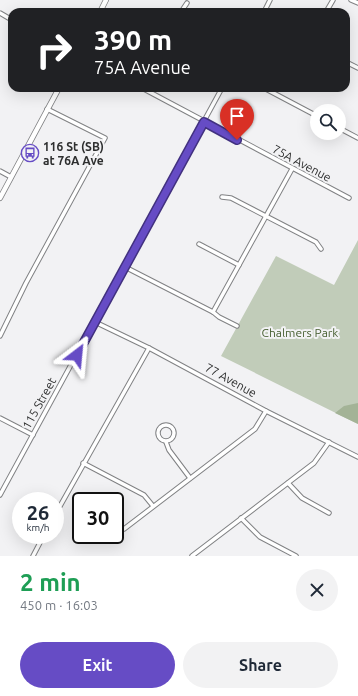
<!DOCTYPE html>
<html lang="en">
<head>
<meta charset="utf-8">
<style>
  :root { --surface:#fff; --page:#f2f2f3; --text:#1f2937; --muted:#747a83; --accent:#664cc5 }
  body { margin:0; font-family:Ubuntu,sans-serif; background:var(--page); color:var(--text); height:100vh; display:flex; flex-direction:column; font-size:15px; white-space:nowrap }
  * { box-sizing:border-box; margin:0 }
  p { font-size:13px; color:var(--muted) }
  .icon { flex:none; width:22px; height:22px; fill:none; stroke:currentColor; stroke-width:2; stroke-linecap:round; stroke-linejoin:round }
  .map { position:relative; height:556px; overflow:hidden }
  .panel { display:flex; flex-direction:column; background:var(--surface); flex:1 }
  .panel>* { flex:none }
  .hud { position:absolute; left:8px; top:8px; width:342px; height:84px; border-radius:12px; box-shadow:0 4px 16px #0002; background:#202124; color:#fff; overflow:hidden }
  .buttons { position:absolute; left:310px; top:104px; display:grid; gap:8px }
  .buttons a { display:grid; place-items:center; width:36px; height:36px; border-radius:50%; background:var(--surface); box-shadow:0 4px 16px #0002; font-size:20px }
  .speed { position:absolute; left:12px; top:492px; display:flex; gap:8px; font-size:20px; font-weight:700; text-align:center }
  .speed>* { display:grid; place-content:center; width:52px; height:52px; border-radius:50%; background:var(--surface); box-shadow:0 4px 16px #0002; line-height:1 }
  .speed small { font-size:10px; font-weight:400 }
  .speed .limit { border:2px solid #111; border-radius:6px; background:#fff; color:#111 }
  .pin { position:absolute; display:grid; place-items:center; width:34px; height:34px; color:#fff; margin:-41px -17px; border-radius:50% 50% 50% 0; rotate:-45deg; box-shadow:0 0 4px #0007 }
  .pin .icon { rotate:45deg }
  .me { position:absolute; width:44px; margin:-22px; rotate:29deg; stroke-linejoin:round; filter:drop-shadow(0 0 3px #0008) }
  .turn { display:flex; align-items:center; gap:14px; height:84px; padding:0 20px; font-size:18px }
  .turn .icon { width:52px; height:52px; stroke-width:2.5 }
  .turn b { display:block; font-size:28px; line-height:34px }
  .round { display:grid; place-items:center; flex:none; width:42px; height:42px; border-radius:21px; background:var(--page) }
  .overview { display:flex; align-items:center; justify-content:space-between; height:68px; padding:0 20px }
  h1 { font-size:24px; font-weight:700; line-height:30px; color:#1e9e55 }
  .button { display:flex; gap:8px; margin-top:auto; padding:8px 20px }
  .button a { flex:1; height:46px; border-radius:24px; background:var(--accent); color:#fff; font-size:16px; font-weight:700; line-height:46px; text-align:center }
  .button a+a { background:var(--page); color:var(--text) }
  .map>svg:first-child { display:block }
  .green { fill:#c1ccb9 }
  .forest { fill:#a3b396 }
  .lines { fill:none; stroke-linecap:round; stroke-linejoin:round }
  .minor-casing { stroke:#818284; stroke-width:5.5 }
  .tertiary-casing { stroke:#818284; stroke-width:6 }
  .minor { stroke:#fff; stroke-width:3.5 }
  .tertiary { stroke:#fff; stroke-width:4.5 }
  .route-casing { stroke:#423180; stroke-width:10 }
  .route { stroke:#664cc5; stroke-width:7 }
  .labels { text-anchor:middle; dominant-baseline:central; stroke-width:4; stroke-linejoin:round; paint-order:stroke }
  .poi-label { font-size:12px; font-weight:bold; fill:#2e2f2f; stroke:#f2f2f4; text-anchor:start }
  .street-label { font-size:12px; fill:#2e2f2f; stroke:#f2f2f4 }
  .park-label { font-size:12px; fill:#475f31; stroke:#f2f2f4 }
</style>
</head>
<body>
<div class="map">
<svg width="358" height="556" viewBox="0 0 358 556">
  <rect width="100%" height="100%" fill="#f2f2f4"/>
  <polygon class="green" points="358,240 358,424 221,356 276,256 334,285"/>
  <polygon class="forest" points="358,403 358,424 335,413 344,406"/>
  <g class="lines">
    <defs>
      <g id="minor">
        <polyline points="351,0 358,3"/>
        <polyline points="181,12 187,3"/>
        <polyline points="264,12 270,0"/>
        <polyline points="326,12 333,0"/>
        <polyline points="0,13 12,20"/>
        <polyline points="346,62 358,68"/>
        <polyline points="142,88 349,198"/>
        <polyline points="264,88 317,116"/>
        <polyline points="339,128 358,138"/>
        <polyline points="0,171 11,177"/>
        <polyline points="222,197 231,198 316,242 321,249"/>
        <polyline points="199,244 239,265"/>
        <polyline points="125,267 213,312 219,317 237,326"/>
        <polyline points="213,312 292,169"/>
        <polyline points="95,322 149,348 266,411 358,457"/>
        <polyline points="0,336 26,283 105,138 47,109"/>
        <polyline points="0,418 33,435"/>
        <circle cx="166" cy="433" r="8"/>
        <polyline points="166,442 169,450 190,478"/>
        <polyline points="83,463 144,495 153,506"/>
        <polyline points="288,483 302,498 329,513"/>
        <polyline points="0,495 222,88"/>
        <polyline points="55,515 149,348"/>
        <polyline points="241,518 260,537 296,556"/>
        <polyline points="115,529 124,529 255,429 266,411"/>
        <polyline points="33,556 44,535"/>
        <polyline points="192,556 314,463 329,442"/>
      </g>
      <g id="tertiary">
        <polyline points="100,12 106,0"/>
        <polyline points="0,198 59,88"/>
      </g>
    </defs>
    <use href="#minor" class="minor-casing"/>
    <use href="#tertiary" class="tertiary-casing"/>
    <use href="#minor" class="minor"/>
    <use href="#tertiary" class="tertiary"/>
  </g>
  <g class="lines">
    <defs>
      <polyline id="route" points="77,355 204,122 237,140"/>
    </defs>
    <use href="#route" class="route-casing"/>
    <use href="#route" class="route"/>
  </g>
  <defs>
    <symbol id="bus-ring" viewBox="-11 -11 22 22"><circle r="9.5" fill="#f2f2f4" stroke="#664cc5" stroke-width="1.5"/><path d="M-5-6H5V4H4V6H2V4H-2V6H-4V4H-5ZM-3.5-4V0h7V-4ZM-3.5 1.2v1.5H-2V1.2ZM2 1.2v1.5H3.5V1.2Z" fill="#664cc5"/></symbol>
  </defs>
  <g fill-rule="evenodd">
    <use href="#bus-ring" x="20" y="143" width="20" height="20"/>
  </g>
  <g class="labels">
    <g class="poi-label">
      <text x="43" y="146">116 St (SB)<tspan x="43" dy="14">at 76A Ave</tspan></text>
    </g>
    <g class="street-label">
      <text transform="translate(302 163) rotate(28)">75A Avenue</text>
      <text transform="translate(231 380) rotate(29)">77 Avenue</text>
      <text transform="translate(39 403) rotate(-61)">115 Street</text>
    </g>
    <g class="park-label">
      <text x="300" y="332">Chalmers Park</text>
    </g>
  </g>
</svg>
<div class="buttons">
<a><svg class="icon" aria-label="search" viewBox="0 0 24 24"><circle cx="10" cy="10" r="6"/><path d="M15 15l6 6"/></svg></a>
</div>
<div class="speed"><div>26<small>km/h</small></div><div class="limit">30</div></div>
<div class="pin" style="left:237px;top:140px;background:#d93025"><svg class="icon" aria-label="arrive" viewBox="0 0 24 24"><path d="M6 21V4h12l-3 4 3 4H6"/></svg></div>
<svg class="me" style="left:77px;top:355px" viewBox="-20 -20 40 40"><path d="M0-17L14 15 0 8-14 15z" fill="#664cc5" stroke="#fff" stroke-width="4"/></svg>
<div class="hud">
<div class="turn"><svg class="icon" aria-label="right" viewBox="0 0 24 24"><path d="M7 20v-9h11M14 6l5 5-5 5"/></svg><div><b>390 m</b>75A Avenue</div></div>
</div>
</div>
<section class="panel">
<div class="overview"><div><h1>2 min</h1><p>450 m · 16:03</p></div><a class="round"><svg class="icon" aria-label="close" viewBox="0 0 24 24"><path d="M6 6l12 12M18 6L6 18"/></svg></a></div>
<div class="button"><a>Exit</a><a>Share</a></div>
</section>
</body>
</html>
